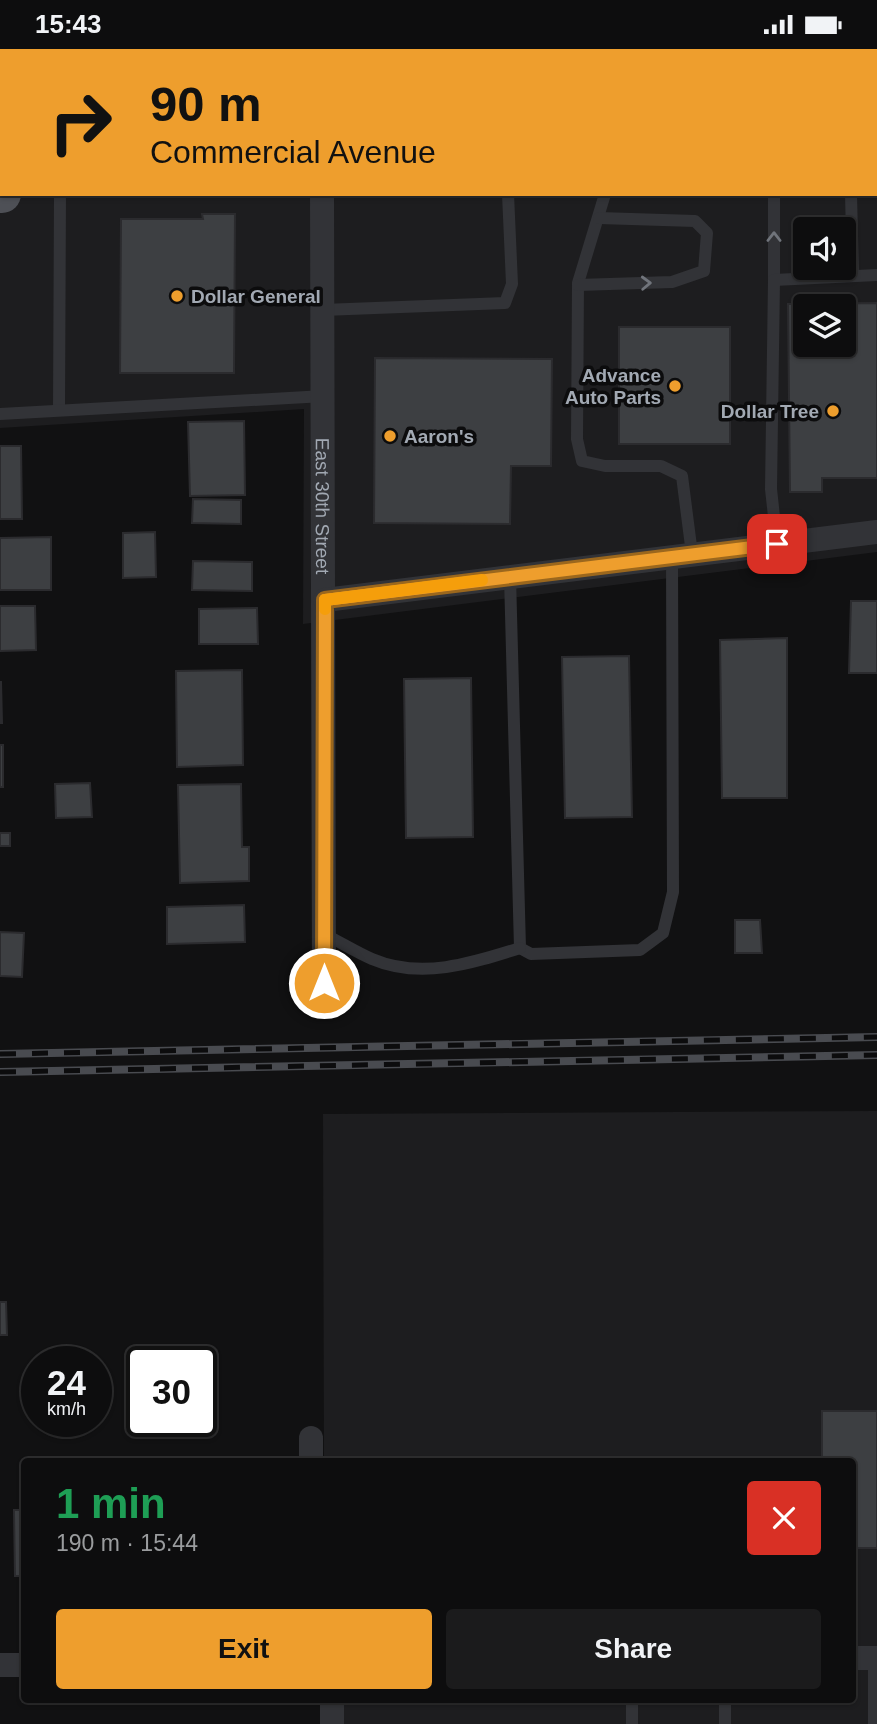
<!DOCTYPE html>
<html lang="en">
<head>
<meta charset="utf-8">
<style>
  :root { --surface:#0d0d0e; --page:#1b1b1c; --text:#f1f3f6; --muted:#9a9c9e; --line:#2d2d2e; --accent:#ee9e2d }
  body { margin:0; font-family:Arial,sans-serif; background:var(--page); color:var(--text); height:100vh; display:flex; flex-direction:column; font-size:26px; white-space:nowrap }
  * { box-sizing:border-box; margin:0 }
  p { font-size:23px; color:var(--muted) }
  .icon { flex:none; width:38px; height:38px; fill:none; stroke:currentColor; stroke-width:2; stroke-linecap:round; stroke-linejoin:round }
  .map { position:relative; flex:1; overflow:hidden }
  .panel { position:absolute; left:21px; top:1409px; width:835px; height:245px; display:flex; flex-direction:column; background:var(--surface); border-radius:7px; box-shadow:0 2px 5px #0004,0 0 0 2px var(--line) }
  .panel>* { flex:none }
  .hud { position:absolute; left:0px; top:0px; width:878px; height:147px; box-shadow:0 2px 5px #0004,0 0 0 2px var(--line); background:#ee9e2d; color:#111; overflow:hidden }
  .fabs { position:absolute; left:793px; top:168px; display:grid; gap:14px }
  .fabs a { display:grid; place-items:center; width:63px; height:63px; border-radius:7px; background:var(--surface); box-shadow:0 2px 5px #0004,0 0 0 2px var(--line); font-size:35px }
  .speed { position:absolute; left:21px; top:1297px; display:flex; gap:14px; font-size:35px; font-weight:700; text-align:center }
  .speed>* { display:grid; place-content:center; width:91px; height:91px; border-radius:50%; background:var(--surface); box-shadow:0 2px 5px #0004,0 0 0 2px var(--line); line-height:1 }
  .speed small { font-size:18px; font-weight:400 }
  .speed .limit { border:4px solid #111; border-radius:10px; background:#fff; color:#111 }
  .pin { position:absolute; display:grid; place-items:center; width:60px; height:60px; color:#fff; margin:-30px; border-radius:14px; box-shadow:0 4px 10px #0006 }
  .me { position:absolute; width:77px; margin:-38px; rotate:0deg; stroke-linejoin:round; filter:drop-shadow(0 0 5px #0008) }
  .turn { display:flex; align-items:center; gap:24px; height:147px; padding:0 35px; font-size:32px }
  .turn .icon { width:91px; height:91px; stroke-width:2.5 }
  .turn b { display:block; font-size:49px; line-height:60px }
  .round { display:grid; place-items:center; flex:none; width:74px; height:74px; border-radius:7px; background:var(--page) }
  .overview { display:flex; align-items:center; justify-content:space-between; height:119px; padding:0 35px }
  h1 { font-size:42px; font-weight:800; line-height:52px; color:#1e9e55 }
  .primary-button { display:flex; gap:14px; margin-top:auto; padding:14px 35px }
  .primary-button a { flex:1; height:80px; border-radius:7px; background:var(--accent); color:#111; font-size:28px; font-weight:800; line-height:80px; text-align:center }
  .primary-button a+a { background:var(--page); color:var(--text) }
  .status { display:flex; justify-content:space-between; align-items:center; height:49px; padding:0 35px; background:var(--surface); direction:ltr }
  .status svg { height:19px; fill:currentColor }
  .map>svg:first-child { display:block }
  .built { fill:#1d1d1f; fill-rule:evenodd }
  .building { fill:#3d3f42; stroke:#2b2b2e; stroke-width:2; fill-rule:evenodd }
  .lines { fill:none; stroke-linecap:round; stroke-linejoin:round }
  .lane { stroke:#323337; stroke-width:12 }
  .street { stroke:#323337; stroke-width:24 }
  .primary { stroke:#4e5056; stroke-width:38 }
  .rail-casing { stroke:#494b50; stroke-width:8 }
  .rail { stroke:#0c0c0d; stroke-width:5; stroke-dasharray:16; stroke-linecap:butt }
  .oneway { stroke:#70747b }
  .route-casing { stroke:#9b671d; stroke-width:18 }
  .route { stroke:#ee9e2d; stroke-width:12 }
  .slow { stroke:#f59e0b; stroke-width:12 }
  .poi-dot { fill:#ee9e2d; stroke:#0c0c0d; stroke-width:2.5 }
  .labels { text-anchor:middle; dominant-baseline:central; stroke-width:7; stroke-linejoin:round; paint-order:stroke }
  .poi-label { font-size:19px; font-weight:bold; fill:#a2a9b3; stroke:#0c0c0d; text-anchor:start }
  .street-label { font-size:19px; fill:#a2a9b3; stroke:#0c0c0d }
</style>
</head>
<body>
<div class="status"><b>15:43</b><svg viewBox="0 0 49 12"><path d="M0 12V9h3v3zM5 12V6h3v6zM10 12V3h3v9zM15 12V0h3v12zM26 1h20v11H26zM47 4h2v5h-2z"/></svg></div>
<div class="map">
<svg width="877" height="1675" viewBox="0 0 877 1675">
  <rect width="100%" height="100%" fill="#111112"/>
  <g class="built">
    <path d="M 354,0 L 877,0 L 877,503 L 303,575 L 304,360 L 0,379 L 0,116 L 2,145 L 877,145 L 877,2 ZM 805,180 L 844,180 L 844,219 L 805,219 ZM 805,257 L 844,257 L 844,296 L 805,296 Z"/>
    <polygon points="877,1062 877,1675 325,1675 325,1650 852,1650 852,1412 324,1412 323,1065"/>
  </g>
  <g class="building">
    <rect x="74" y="0" width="29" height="2"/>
    <rect x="134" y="0" width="34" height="2"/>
    <rect x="202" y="0" width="33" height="2"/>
    <polygon points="202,165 235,165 234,324 120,324 121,170 203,170"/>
    <path d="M 877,254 L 877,429 L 822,429 L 822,443 L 790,443 L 788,255 ZM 805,257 L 844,257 L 844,296 L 805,296 Z"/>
    <rect x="619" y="278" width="111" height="117"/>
    <polygon points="375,309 552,310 551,417 511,417 510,475 374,474"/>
    <polygon points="244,372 245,446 190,447 188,373"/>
    <polygon points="0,397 21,397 22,470 0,470"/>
    <polygon points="193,450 241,451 241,475 192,474"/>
    <polygon points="155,483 156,528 123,529 123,484"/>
    <polygon points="51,488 51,541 0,541 0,489"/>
    <polygon points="193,512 252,513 252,542 192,541"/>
    <polygon points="851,552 877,552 877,624 849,624"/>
    <polygon points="0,557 35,557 36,601 0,602"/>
    <polygon points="257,559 258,595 199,595 199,560"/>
    <polygon points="787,589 787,749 722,749 720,591"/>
    <polygon points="629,607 632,768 565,769 562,608"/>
    <polygon points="242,621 243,716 177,718 176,622"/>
    <polygon points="471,629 473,788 406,789 404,630"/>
    <polygon points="0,633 1,633 2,674 0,674"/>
    <rect x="0" y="696" width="3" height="42"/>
    <polygon points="90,734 92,768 56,769 55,735"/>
    <polygon points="241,735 242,798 249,798 249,832 180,834 178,736"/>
    <rect x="0" y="784" width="10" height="13"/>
    <polygon points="244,856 245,893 167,895 167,858"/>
    <polygon points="735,871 760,871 762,904 735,904"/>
    <polygon points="0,883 24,884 22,928 0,927"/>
    <polygon points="0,1253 6,1253 7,1286 0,1286"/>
    <polygon points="822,1362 877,1362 877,1499 852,1499 852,1412 822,1412"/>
    <polygon points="14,1461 24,1461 24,1527 15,1527"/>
  </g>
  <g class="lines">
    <g class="lane">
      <polyline points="520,0 520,2"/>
      <polyline points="596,0 596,2"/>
      <polyline points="402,2 422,0"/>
      <polyline points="605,145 578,234 577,390 582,412 605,417 661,417 682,427 692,505"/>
      <polyline points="851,145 853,227"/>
      <polyline points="774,231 774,145"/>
      <polyline points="578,236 672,233 704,222 707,184 695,172 599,169"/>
      <polyline points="323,261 505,254 512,235 508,145"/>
      <polyline points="59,361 60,145"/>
      <polyline points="0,365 324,347"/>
      <polyline points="777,495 771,440 774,231 877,226"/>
      <polyline points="510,528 520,899 531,905 640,901 663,884 673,843 672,508"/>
      <path d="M 324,885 C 340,893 356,903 372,910 C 421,931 473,914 520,899"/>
      <polyline points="874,1609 874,1675"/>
      <polyline points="725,1650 725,1675"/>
      <polyline points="632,1675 632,1650"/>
    </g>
    <g class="street">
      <polyline points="321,0 321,2"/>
      <path id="s1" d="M 322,145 L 324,934"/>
      <polyline points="325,551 877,483"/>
      <polyline points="311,1389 311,1412"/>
      <polyline points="852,1609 877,1609"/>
      <polyline points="0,1616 24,1616"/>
      <polyline points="332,1675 332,1650"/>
    </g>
    <polyline class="primary" points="0,145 2,145"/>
    <defs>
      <g id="rail">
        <polyline points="0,1005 877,988"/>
        <polyline points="0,1023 877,1006"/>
      </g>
    </defs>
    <use href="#rail" class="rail-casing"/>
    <use href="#rail" class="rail"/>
  </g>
  <defs><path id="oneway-chevron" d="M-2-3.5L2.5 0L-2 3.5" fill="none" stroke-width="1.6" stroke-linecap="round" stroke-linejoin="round" transform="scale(1.75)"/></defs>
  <g class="oneway">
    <use href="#oneway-chevron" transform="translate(774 188) rotate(-90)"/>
    <use href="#oneway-chevron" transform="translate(646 234) rotate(-2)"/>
  </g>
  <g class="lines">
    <defs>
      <polyline id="route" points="324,934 325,551 777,495"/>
    </defs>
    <use href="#route" class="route-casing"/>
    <use href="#route" class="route"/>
    <polyline class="slow" points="325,560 325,551 482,531"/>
  </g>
  <g class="poi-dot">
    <circle cx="177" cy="247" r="7"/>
    <circle cx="675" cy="337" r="7"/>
    <circle cx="833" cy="362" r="7"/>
    <circle cx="390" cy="387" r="7"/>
  </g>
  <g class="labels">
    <g class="poi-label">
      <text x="191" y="247">Dollar General</text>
      <text x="661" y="326" text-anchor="end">Advance<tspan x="661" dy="22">Auto Parts</tspan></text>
      <text x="819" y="362" text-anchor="end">Dollar Tree</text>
      <text x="404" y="387">Aaron's</text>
    </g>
    <g class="street-label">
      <text stroke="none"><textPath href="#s1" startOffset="312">East 30th Street</textPath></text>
    </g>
  </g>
</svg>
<div class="fabs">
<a><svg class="icon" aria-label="sound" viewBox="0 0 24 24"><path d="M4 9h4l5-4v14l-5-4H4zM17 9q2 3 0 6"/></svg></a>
<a><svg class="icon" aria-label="layers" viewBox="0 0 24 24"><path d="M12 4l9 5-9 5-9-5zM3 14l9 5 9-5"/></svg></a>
</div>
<div class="speed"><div>24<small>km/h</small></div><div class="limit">30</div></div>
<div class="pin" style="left:777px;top:495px;background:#d93025"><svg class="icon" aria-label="arrive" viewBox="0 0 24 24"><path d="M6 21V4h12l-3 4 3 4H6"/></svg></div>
<svg class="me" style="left:324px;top:934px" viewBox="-20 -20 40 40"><circle r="17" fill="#ee9e2d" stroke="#fff" stroke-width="3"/><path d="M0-11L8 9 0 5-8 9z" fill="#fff"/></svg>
<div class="hud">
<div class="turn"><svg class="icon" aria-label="right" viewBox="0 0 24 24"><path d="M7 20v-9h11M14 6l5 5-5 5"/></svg><div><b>90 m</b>Commercial Avenue</div></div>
</div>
<section class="panel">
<div class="overview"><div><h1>1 min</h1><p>190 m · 15:44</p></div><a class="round" style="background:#d93025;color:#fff"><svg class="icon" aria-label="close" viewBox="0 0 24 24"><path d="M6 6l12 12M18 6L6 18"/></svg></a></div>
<div class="primary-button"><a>Exit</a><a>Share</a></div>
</section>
</div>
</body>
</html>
